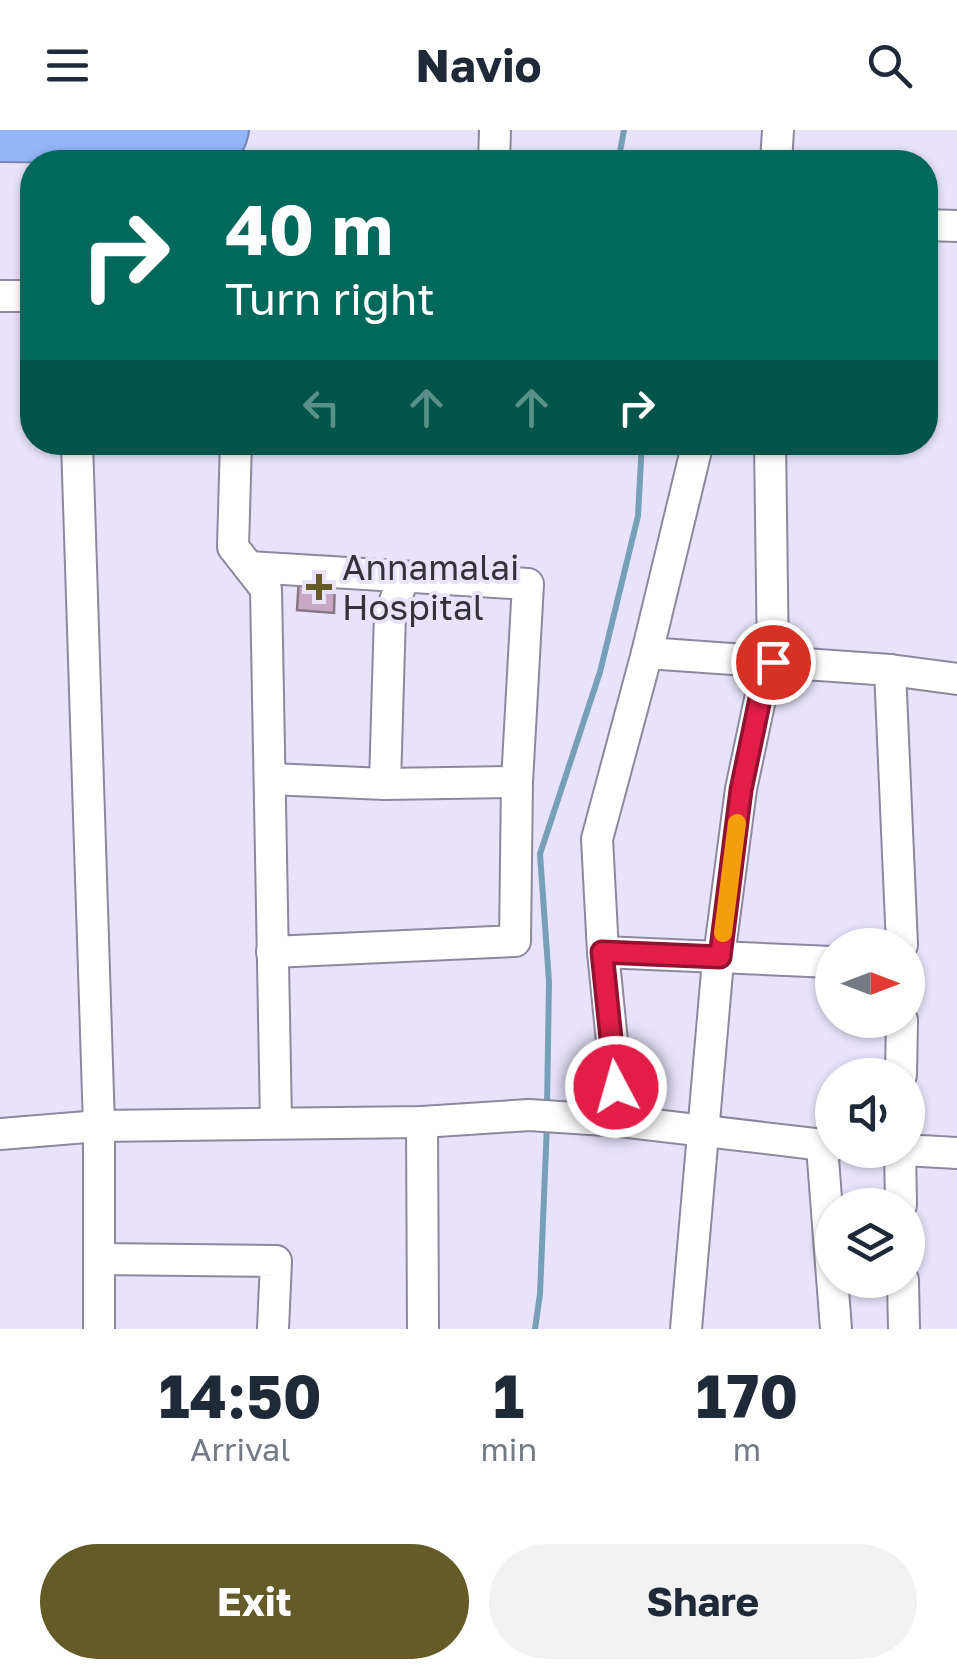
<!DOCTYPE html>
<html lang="en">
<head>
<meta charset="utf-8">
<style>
  :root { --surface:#fff; --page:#f2f2f3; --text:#1f2937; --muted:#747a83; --accent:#645b28 }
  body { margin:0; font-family:"Golos Text",sans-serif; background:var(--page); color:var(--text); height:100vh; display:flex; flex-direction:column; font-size:38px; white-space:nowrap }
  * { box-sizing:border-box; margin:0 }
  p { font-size:32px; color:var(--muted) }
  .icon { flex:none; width:55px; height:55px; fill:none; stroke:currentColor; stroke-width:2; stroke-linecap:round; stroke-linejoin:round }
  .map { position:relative; height:1199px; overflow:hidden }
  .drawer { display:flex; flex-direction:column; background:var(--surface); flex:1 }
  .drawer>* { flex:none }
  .guide { position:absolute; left:20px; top:20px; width:918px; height:305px; border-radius:40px; box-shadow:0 2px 8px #0004; background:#00695c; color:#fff; overflow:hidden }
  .needle { width:65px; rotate:90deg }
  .buttons { position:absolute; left:815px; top:798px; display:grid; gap:20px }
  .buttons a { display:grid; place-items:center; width:110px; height:110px; border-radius:50%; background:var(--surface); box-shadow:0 2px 8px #0004; font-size:50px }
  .pin { position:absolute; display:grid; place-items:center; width:85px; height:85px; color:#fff; margin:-42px; border:5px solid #fff; border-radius:50%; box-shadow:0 2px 10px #0007 }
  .me { position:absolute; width:110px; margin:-55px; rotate:354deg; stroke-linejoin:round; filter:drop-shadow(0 0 8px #0008) }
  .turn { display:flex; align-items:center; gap:35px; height:210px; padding:0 40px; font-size:45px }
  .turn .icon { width:130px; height:130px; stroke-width:2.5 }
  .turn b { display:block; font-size:70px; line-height:85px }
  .lanes { display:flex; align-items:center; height:95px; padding:0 40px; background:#0003; justify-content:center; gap:50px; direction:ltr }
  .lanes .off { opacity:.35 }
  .eta { display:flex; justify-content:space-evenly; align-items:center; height:170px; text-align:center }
  .eta b { font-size:60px; font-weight:700; line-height:70px }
  .cta { display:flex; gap:20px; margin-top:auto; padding:20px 40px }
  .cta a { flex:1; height:115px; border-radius:60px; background:var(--accent); color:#fff; font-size:40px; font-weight:700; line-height:115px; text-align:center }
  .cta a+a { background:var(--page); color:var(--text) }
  header { display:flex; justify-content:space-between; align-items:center; height:130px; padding:0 40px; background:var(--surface); font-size:45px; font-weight:700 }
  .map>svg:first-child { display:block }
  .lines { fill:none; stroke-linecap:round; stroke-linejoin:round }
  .stream { stroke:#77a0b6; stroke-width:6 }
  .building { fill:#c9a8c6; stroke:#887686; stroke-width:2.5 }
  .minor-casing { stroke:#8d889e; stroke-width:34 }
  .highway-casing { stroke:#7287b6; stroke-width:46 }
  .minor { stroke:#fff; stroke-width:30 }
  .highway { stroke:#93b5f9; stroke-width:42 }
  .route-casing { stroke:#92132f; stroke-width:25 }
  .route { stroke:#e11d48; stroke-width:18 }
  .slow { stroke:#f59e0b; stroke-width:18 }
  .poi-dot { fill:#645b28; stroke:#e8e3fb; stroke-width:4 }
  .labels { text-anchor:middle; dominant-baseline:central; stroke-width:8; stroke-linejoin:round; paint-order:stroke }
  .poi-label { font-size:35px; fill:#34313a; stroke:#e8e3fb; text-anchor:start }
</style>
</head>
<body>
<header><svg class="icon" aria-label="menu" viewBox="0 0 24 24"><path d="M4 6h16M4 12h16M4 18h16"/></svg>Navio<svg class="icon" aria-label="search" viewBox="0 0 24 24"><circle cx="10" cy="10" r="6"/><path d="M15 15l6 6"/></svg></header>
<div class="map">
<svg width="957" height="1199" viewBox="0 0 957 1199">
  <rect width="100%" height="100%" fill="#e8e3fb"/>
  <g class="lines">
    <g class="stream">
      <polyline points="618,32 624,0"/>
      <polyline points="547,976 549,852 540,724 600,542 638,386 642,312"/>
      <polyline points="535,1199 540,1164 547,994"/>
    </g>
  </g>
  <polygon class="building" points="299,447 335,448 334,483 297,480"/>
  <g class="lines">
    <defs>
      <g id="minor">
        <polyline points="494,32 495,0"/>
        <polyline points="776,32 778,0"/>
        <polyline points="925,95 957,96"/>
        <polyline points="0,166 32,166"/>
        <polyline points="77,312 99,996 99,1199"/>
        <polyline points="236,312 233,417 266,459 276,992"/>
        <polyline points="249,437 528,454 517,652 515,811 272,822"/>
        <polyline points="647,523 890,540 902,815"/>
        <polyline points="890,540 957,549"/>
        <polyline points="270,649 385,654 517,652"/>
        <polyline points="385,654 390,484 404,447"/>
        <polyline points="603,822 832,832"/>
        <polyline points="901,945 902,890"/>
        <polyline points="620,991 603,822 597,709 647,523 698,312"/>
        <polyline points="422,992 423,1199"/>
        <polyline points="0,1004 99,996 422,992 529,985 620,991 832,1016"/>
        <polyline points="822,1016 836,1199"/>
        <polyline points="900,1020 901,1075"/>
        <polyline points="904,1020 957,1023"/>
        <polyline points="99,1129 276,1131 273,1199"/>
        <polyline points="903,1150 904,1199"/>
        <polyline points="686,1199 717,842 741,659 766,541 773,532 770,312"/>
      </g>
      <polyline id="highway" points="0,10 188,12 225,7 227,0"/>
    </defs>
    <use href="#minor" class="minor-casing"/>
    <use href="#highway" class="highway-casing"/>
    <use href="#minor" class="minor"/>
    <use href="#highway" class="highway"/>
  </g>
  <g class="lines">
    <defs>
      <polyline id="route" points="616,957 602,822 720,827 741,660 766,540 773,532"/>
    </defs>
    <use href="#route" class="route-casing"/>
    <use href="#route" class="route"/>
    <polyline class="slow" points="723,803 737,693"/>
  </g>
  <path class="poi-dot" d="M314 442h10v10h10v10h-10v10h-10v-10h-10v-10h10z"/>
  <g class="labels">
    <g class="poi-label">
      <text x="342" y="437">Annamalai<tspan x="342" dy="40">Hospital</tspan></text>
    </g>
  </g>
</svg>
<div class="buttons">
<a><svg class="needle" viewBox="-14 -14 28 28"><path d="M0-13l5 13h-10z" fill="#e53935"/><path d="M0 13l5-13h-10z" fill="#747a83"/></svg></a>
<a><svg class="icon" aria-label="sound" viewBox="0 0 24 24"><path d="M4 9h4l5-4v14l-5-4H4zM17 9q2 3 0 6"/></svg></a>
<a><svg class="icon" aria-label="layers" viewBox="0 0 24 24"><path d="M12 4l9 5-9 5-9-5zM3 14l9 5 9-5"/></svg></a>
</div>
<div class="pin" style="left:773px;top:532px;background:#d93025"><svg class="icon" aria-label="arrive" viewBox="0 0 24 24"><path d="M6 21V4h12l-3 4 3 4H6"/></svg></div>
<svg class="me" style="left:616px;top:957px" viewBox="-20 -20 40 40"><circle r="17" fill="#e11d48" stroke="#fff" stroke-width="3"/><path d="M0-11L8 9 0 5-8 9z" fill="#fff"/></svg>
<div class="guide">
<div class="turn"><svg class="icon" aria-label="right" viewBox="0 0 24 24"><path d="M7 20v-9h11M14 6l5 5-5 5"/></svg><div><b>40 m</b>Turn right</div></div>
<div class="lanes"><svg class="icon off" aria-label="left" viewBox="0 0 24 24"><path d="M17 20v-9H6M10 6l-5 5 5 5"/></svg><svg class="icon off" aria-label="ahead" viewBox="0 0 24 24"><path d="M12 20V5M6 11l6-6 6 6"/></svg><svg class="icon off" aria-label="ahead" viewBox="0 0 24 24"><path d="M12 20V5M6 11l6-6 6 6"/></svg><svg class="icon" aria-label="right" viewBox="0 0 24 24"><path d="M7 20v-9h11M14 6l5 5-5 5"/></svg></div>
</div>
</div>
<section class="drawer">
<div class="eta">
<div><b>14:50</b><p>Arrival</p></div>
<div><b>1</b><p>min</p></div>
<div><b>170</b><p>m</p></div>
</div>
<div class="cta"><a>Exit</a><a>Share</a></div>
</section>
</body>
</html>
